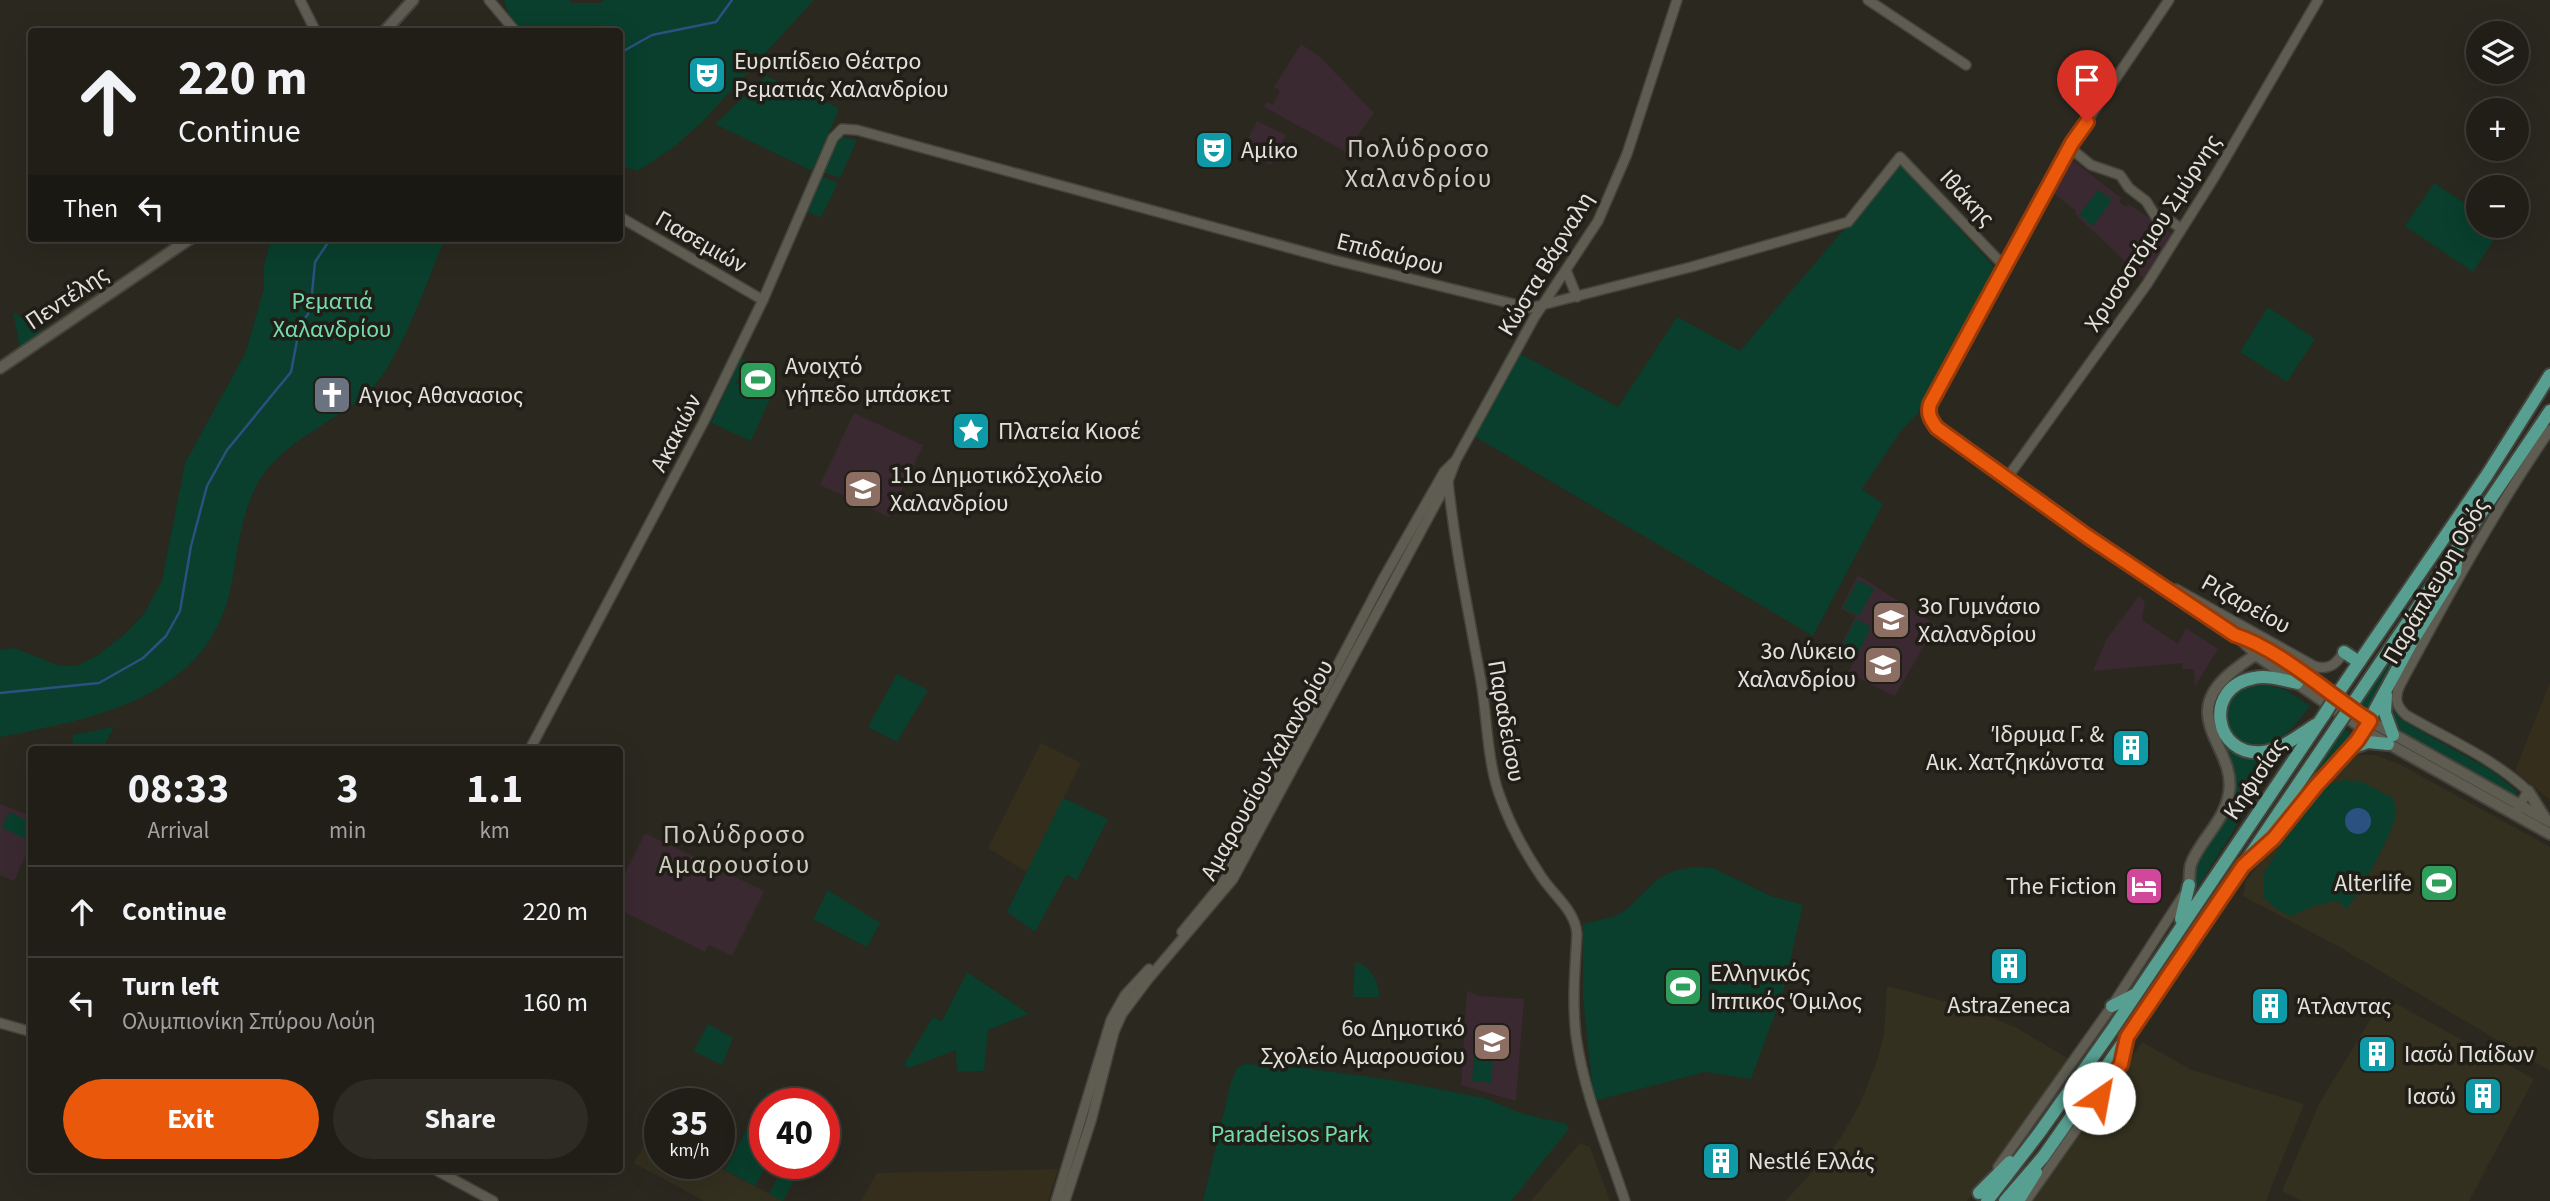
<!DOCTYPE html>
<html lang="en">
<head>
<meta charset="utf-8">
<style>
  :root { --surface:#201e17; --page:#2d2b24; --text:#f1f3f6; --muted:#a2a2a1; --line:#3d3c36; --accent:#ea580c }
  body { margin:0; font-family:"Source Sans 3",sans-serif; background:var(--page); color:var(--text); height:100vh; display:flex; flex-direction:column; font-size:26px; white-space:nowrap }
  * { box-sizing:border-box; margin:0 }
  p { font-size:23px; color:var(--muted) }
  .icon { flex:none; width:38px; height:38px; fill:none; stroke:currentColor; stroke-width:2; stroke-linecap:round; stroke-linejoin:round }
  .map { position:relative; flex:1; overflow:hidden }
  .side { position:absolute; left:28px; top:746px; width:595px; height:427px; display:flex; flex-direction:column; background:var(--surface); border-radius:7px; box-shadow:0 7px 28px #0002,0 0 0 2px var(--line) }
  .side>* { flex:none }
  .top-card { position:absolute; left:28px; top:28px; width:595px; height:214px; border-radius:7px; box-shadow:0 7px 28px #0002,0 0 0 2px var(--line); background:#201e17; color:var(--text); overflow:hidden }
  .controls { position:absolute; left:2466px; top:21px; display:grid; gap:14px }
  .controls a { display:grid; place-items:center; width:63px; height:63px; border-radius:50%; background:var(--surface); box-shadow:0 7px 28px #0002,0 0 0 2px var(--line); font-size:35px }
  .speed { position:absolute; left:644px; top:1088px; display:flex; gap:14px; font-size:35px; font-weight:700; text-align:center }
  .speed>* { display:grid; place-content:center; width:91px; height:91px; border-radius:50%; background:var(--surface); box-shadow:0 7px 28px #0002,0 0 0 2px var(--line); line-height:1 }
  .speed small { font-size:18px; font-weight:400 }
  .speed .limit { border:10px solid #d22; background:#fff; color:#111 }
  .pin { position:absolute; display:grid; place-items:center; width:60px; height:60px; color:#fff; margin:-72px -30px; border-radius:50% 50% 50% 0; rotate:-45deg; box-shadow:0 0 7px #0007 }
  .pin .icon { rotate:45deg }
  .me { position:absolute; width:77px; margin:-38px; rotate:33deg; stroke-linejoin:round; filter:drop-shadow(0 0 5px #0008) }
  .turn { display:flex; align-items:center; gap:24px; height:147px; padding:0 35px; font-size:32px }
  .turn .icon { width:91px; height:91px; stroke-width:2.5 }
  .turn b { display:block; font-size:49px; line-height:60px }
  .then { display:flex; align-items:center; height:66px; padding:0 35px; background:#0003; gap:14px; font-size:26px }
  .eta { display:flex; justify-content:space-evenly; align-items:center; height:119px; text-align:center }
  .eta b { font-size:42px; font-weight:700; line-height:49px }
  .primary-button { display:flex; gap:14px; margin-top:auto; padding:14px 35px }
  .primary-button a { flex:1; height:80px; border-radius:42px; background:var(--accent); color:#fff; font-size:28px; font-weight:700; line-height:80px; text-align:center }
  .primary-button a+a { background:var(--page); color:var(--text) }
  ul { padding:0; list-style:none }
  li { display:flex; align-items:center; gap:21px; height:91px; padding:0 35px; border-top:2px solid var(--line) }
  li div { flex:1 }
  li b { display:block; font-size:26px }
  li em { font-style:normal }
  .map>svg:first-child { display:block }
  .built { fill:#333020 }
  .industrial { fill:#352e1d }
  .education { fill:#3b2931 }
  .green { fill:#093f2c }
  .water { fill:#2a5180 }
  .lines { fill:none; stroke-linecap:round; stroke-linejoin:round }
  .stream { stroke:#2a5180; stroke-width:2.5 }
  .tertiary-casing { stroke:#44433c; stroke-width:12 }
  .secondary-casing { stroke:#44433c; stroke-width:14 }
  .primary-casing { stroke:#44433c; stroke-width:16 }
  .tertiary { stroke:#5f5c52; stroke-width:9 }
  .secondary { stroke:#5f5c52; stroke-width:10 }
  .primary { stroke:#57a091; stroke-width:12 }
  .primary-bridge-casing { stroke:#44433c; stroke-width:16; stroke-linecap:butt }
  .primary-bridge { stroke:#57a091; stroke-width:12 }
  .route-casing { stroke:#983908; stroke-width:18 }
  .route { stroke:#ea580c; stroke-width:12 }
  .labels { text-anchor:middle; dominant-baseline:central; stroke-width:7; stroke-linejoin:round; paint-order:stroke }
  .poi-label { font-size:24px; fill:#e3e1dc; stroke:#201e16; text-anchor:start }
  .street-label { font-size:24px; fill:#e3e1dc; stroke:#201e16 }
  .park-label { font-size:24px; fill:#71ddaf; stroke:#201e16 }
  .neighbourhood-label { font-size:26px; letter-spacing:2px; fill:#cfccc1; stroke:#201e16 }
</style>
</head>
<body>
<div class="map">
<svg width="2550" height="1201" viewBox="0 0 2550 1201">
  <rect width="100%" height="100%" fill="#2a281f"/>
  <g class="built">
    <polygon points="2353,755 2376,755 2401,765 2550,847 2550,1071 2341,948 2243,896 2246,880 2339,767"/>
    <polygon points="1887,986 1966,1007 2015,1027 2071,1060 1967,1201 1785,1201 1821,1163 1841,1137 1860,1104 1878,1058 1884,1034"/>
    <polygon points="2384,997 2534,1079 2469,1201 2302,1201 2282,1191 2319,1104"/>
    <polygon points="2142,1042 2192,1070 2304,1104 2266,1201 2032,1201"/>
    <polygon points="651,1133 660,1137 660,1164 713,1164 783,1201 704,1201 634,1163"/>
    <polygon points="1580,1143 1590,1147 1610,1201 1531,1201"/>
  </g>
  <g class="industrial">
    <polygon points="2550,682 2550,800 2515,771"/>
    <polygon points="1041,743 1081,763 1027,872 988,848"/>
    <polygon points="1058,1169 1048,1201 861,1201 877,1173"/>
  </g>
  <g class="education">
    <polygon points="1301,44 1320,57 1374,113 1346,152 1264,107 1266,102 1273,105 1280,91 1274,87"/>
    <polygon points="1257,121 1286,135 1271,165 1242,151"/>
    <polygon points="2071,159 2121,198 2119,202 2126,207 2129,204 2172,234 2144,279 2075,214 2076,211 2051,191"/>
    <polygon points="854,413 923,445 889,517 820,485"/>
    <polygon points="1858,575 1936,625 1895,696 1848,673 1856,657 1839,649 1856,616 1841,609"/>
    <polygon points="2139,596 2145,601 2142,620 2178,644 2186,628 2218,649 2195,686 2194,669 2182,669 2183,663 2093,671 2106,640"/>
    <polygon points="0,804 31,816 31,844 14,881 0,875"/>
    <polygon points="645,833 764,891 732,956 709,945 705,952 620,910 620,883"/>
    <polygon points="1467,991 1480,996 1524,999 1516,1101 1461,1085"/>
  </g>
  <g class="green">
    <polygon points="504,0 569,0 573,3 600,3 604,0 814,0 703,121 674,147 638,171 620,166 620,32 522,31 508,13"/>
    <polygon points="766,76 837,107 838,112 812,171 715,124"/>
    <polygon points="841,137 857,140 840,178 821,171 836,141"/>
    <polygon points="1900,164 1998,271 1918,413 1900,432 1862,489 1883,504 1813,636 1474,436 1519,353 1618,407 1677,317 1740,351"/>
    <polygon points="818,175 838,183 821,217 804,211"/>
    <polygon points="2434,183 2478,212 2478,226 2502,227 2473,272 2405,226"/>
    <polygon points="2098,190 2112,200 2093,226 2079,215"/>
    <path d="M 271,238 L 445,238 C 428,279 397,371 363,397 C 333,421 296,437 270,466 C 243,496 239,543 232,581 C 212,697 98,718 0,737 L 0,650 L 14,648 L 60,666 L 77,666 L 98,655 L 127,632 L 144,614 L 162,581 L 185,463 L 246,352 L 264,288 L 264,266 Z"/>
    <polygon points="2268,307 2315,339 2287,382 2240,352"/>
    <polygon points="13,312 44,333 20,348"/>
    <polygon points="741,358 746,360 736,383 770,399 751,441 711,423"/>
    <polygon points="745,365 778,379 770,396 738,382"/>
    <polygon points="1858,580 1874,589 1859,616 1843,608"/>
    <polygon points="2430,599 2432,600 2368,711 2357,706"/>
    <polygon points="1856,619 1871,627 1857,655 1841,648"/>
    <polygon points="897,674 928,690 897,742 868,727"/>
    <path d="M 2263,684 L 2286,690 L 2310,706 C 2301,717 2293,730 2280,738 C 2232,770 2197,690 2263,684 Z"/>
    <path d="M 2391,705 L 2400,719 L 2492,771 L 2517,791 L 2516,796 L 2407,736 C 2396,727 2390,719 2391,705 Z"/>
    <polygon points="114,727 102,749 74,749 72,735"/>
    <polygon points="2343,728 2354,736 2269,836"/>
    <polygon points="2225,745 2243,755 2285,750 2190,899 2195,862 2226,814 2236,792"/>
    <path d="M 2344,780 L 2362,782 L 2393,798 C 2394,803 2397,809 2396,814 C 2390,841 2362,886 2347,909 L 2337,901 L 2317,905 L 2291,916 L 2279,911 L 2264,898 L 2264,873 L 2289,832 L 2329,785 Z"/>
    <polygon points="1063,798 1108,819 1077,880 1066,875 1035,932 1007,912"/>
    <polygon points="9,812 31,822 31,841 2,828"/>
    <polygon points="1692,867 1713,868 1771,896 1803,905 1783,992 1751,1079 1705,1072 1594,1101 1583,999 1583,924 1616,916 1627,909 1658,879 1674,871"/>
    <polygon points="828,890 880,923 867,947 813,919"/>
    <path d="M 1355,963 L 1360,963 C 1373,970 1379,983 1379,997 L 1353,997 Z"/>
    <polygon points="967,972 1029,1014 988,1030 984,1071 957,1072 956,1050 909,1068 904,1065 933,1017 942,1021"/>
    <polygon points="708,1024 733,1038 722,1065 694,1051"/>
    <polygon points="1475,1046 1494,1048 1491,1083 1472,1081"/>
    <polygon points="1245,1064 1304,1068 1392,1080 1484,1098 1520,1113 1566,1124 1569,1129 1511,1201 1203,1201 1231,1082 1237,1068"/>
    <polygon points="767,1091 792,1104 765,1104 765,1164 767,1164 755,1186 725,1170"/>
    <polygon points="785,1164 803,1164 783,1201 769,1194"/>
  </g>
  <circle class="water" cx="2358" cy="821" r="13"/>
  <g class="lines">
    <g class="stream">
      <polyline points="620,53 652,35 716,22 732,0"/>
      <polyline points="0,693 99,683 143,658 166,636 180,611 191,546 207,486 227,450 291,372 300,325 308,314 311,304 315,262 331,238"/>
    </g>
    <defs>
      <g id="tertiary">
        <polyline points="300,0 316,32"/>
        <polyline points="489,0 516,32"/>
        <polyline points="1868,0 1966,65"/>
        <polyline points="2169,0 2072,143 1930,404 1929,416 1937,428 2087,536 2235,635 2256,655"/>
        <polyline points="2070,148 2091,165 2120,175 2129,188 2146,201 2156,217 2172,222 2180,228"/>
        <polyline points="620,217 763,300"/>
        <polyline points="1566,270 1577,297"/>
        <polyline points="2007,478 2147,284 2215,176 2318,0"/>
        <path d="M 1448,481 C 1455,549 1469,614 1481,681 C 1487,717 1487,756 1498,791 C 1508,820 1524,851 1541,876 C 1554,896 1575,910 1577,934 C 1575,968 1572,1002 1576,1036 C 1584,1094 1607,1146 1625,1201"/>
        <path d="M 2176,589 L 2314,666 C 2329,671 2336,664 2344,652"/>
        <polyline points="2237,636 2252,640 2271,652"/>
        <polyline points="530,749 703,423 763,300 833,138 842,129 857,130 1334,260 1530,308 1691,267 1848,222 1900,157 2005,267"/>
        <path d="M 2517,810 L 2528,791 C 2493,758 2447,739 2406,715 C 2396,706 2394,698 2400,685 C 2447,598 2494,511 2550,430"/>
        <polyline points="1182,932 1224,881 1383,579 1444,472 1455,461"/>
        <polyline points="0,1023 32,1032"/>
        <polyline points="1998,1167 2112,1006 2183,896"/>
        <polyline points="434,1169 493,1201"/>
        <polyline points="1056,1201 1111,1020 1125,995 1149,969"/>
        <polyline points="1065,1201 1091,1121 1114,1032 1122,1014 1149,978 1233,879 1448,481 1456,460 1534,318 1598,221 1627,154 1677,0"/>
        <polyline points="2026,1201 2120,1067 2126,1041"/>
      </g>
      <g id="secondary">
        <polyline points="384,32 413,0"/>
        <polyline points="0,368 191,238"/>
        <polyline points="2256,655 2371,734 2550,834"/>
        <polyline points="2528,791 2545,818"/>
        <path d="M 2189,885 C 2190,879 2189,870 2191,864 C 2199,841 2225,821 2229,793 C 2237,747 2175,717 2233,671 C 2245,662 2255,652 2271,652 L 2370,721 L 2550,822"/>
      </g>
      <g id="primary">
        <polyline points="2344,652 2359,662"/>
        <path d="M 2297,683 C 2283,680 2268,675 2254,678 C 2202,687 2214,758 2263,752 C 2281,750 2299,735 2315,725"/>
        <polyline points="2338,693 2487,475 2550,375"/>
        <polyline points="2386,695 2385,713 2393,735"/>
        <polyline points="2353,703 2550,411"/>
        <polyline points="2352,748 2368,742 2388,744"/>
        <polyline points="2258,853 2274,838 2364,730 2413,640 2455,572 2458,547"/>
        <polyline points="2181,919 2189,885"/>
        <polyline points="2112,1006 2136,994"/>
        <polyline points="1979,1193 2010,1162"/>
        <polyline points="1987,1201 2040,1132 2112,1030 2324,715"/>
        <polyline points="2005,1201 2043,1157 2127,1037 2338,725"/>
        <polyline points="2018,1201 2036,1172"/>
      </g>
    </defs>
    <use href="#tertiary" class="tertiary-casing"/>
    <use href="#secondary" class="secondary-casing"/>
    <use href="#primary" class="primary-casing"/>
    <use href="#tertiary" class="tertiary"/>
    <use href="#secondary" class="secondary"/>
    <use href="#primary" class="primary"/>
    <defs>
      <g id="primary-bridge">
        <polyline points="2324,715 2338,693"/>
        <polyline points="2338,725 2353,703"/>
      </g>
    </defs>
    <use href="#primary-bridge" class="primary-bridge-casing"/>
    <use href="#primary-bridge" class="primary-bridge"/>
  </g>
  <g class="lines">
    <defs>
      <path id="route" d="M 2087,122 L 2072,143 L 1930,404 C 1927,414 1931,420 1937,428 L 2087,536 L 2235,635 C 2278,648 2331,696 2370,721 L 2357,741 L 2315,787 L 2274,838 L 2243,866 L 2127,1037 L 2121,1064 L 2099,1098"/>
    </defs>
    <use href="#route" class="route-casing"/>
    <use href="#route" class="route"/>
  </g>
  <defs>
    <symbol id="theatre-square" viewBox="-11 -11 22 22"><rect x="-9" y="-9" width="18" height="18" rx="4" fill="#0f9aa8" stroke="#201e16"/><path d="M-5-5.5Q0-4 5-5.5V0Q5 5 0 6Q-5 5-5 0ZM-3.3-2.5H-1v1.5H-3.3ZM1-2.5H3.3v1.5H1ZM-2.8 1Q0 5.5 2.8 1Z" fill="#fff"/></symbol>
    <symbol id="stadium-square" viewBox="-11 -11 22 22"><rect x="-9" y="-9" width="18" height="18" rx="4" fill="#2e9e5b" stroke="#201e16"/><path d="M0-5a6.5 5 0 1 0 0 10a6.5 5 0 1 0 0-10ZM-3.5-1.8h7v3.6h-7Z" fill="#fff"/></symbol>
    <symbol id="church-square" viewBox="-11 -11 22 22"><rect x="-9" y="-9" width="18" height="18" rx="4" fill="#6b7280" stroke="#201e16"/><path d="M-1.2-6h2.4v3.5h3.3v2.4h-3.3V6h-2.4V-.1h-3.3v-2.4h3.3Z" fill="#fff"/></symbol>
    <symbol id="sight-square" viewBox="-11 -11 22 22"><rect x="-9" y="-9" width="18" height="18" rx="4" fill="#0f9aa8" stroke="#201e16"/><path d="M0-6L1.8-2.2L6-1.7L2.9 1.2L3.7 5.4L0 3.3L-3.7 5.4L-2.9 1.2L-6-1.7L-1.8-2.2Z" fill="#fff"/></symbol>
    <symbol id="school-square" viewBox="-11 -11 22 22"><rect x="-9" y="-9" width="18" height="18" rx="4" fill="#8d6e63" stroke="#201e16"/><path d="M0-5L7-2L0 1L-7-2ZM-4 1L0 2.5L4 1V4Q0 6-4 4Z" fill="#fff"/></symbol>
    <symbol id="building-square" viewBox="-11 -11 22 22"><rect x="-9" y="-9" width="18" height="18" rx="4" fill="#0f9aa8" stroke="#201e16"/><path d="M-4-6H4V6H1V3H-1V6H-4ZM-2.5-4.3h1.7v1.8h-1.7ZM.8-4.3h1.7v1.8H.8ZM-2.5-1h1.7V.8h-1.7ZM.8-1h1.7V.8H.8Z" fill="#fff"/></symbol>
    <symbol id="hotel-square" viewBox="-11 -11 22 22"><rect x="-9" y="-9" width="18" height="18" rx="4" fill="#d1479c" stroke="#201e16"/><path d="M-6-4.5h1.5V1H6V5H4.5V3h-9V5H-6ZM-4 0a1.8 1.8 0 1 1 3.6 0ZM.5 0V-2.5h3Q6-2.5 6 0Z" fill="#fff"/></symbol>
  </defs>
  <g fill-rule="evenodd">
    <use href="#theatre-square" x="685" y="53" width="44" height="44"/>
    <use href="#theatre-square" x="1192" y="128" width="44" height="44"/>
    <use href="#stadium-square" x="736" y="358" width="44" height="44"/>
    <use href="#church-square" x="310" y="373" width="44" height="44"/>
    <use href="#sight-square" x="949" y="409" width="44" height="44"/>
    <use href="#school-square" x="841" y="467" width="44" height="44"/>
    <use href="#school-square" x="1869" y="598" width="44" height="44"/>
    <use href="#school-square" x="1861" y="643" width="44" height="44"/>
    <use href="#building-square" x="2109" y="726" width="44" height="44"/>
    <use href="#stadium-square" x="2417" y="861" width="44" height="44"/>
    <use href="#hotel-square" x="2122" y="864" width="44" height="44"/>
    <use href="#building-square" x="1987" y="944" width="44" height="44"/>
    <use href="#stadium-square" x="1661" y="965" width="44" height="44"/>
    <use href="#building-square" x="2248" y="984" width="44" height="44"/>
    <use href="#school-square" x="1470" y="1020" width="44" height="44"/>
    <use href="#building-square" x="2355" y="1032" width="44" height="44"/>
    <use href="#building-square" x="2461" y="1074" width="44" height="44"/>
    <use href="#building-square" x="1699" y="1139" width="44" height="44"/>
  </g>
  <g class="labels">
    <g class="poi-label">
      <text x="734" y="61">Ευριπίδειο Θέατρο<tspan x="734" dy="28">Ρεματιάς Χαλανδρίου</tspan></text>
      <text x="1241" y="150">Αμίκο</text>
      <text x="785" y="366">Ανοιχτό<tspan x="785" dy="28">γήπεδο μπάσκετ</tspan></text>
      <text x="359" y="395">Αγιος Αθανασιος</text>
      <text x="998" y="431">Πλατεία Κιοσέ</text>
      <text x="890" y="475">11ο ΔημοτικόΣχολείο<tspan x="890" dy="28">Χαλανδρίου</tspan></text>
      <text x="1918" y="606">3ο Γυμνάσιο<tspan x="1918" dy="28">Χαλανδρίου</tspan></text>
      <text x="1856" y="651" text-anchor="end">3ο Λύκειο<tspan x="1856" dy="28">Χαλανδρίου</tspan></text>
      <text x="2104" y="734" text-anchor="end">Ίδρυμα Γ. &amp;<tspan x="2104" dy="28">Αικ. Χατζηκώνστα</tspan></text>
      <text x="2412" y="883" text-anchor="end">Alterlife</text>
      <text x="2117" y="886" text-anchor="end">The Fiction</text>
      <text x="1710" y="973">Ελληνικός<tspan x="1710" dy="28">Ιππικός Όμιλος</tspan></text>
      <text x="2009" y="1005" text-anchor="middle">AstraZeneca</text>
      <text x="2297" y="1006">Άτλαντας</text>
      <text x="1465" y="1028" text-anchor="end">6ο Δημοτικό<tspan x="1465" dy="28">Σχολείο Αμαρουσίου</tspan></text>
      <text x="2404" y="1054">Ιασώ Παίδων</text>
      <text x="2456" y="1096" text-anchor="end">Ιασώ</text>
      <text x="1748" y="1161">Nestlé Ελλάς</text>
    </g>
    <g class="street-label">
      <text transform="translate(1967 198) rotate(47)">Ιθάκης</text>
      <text transform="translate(2153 233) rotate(-57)">Χρυσοστόμου Σμύρνης</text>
      <text transform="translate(701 242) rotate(30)">Γιασεμιών</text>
      <text transform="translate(1390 254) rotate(14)">Επιδαύρου</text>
      <text transform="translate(1546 264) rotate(-59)">Κώστα Βάρναλη</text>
      <text transform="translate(67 298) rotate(-34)">Πεντέλης</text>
      <text transform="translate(676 433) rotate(-63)">Ακακιών</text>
      <text transform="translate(2436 581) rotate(-60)">Παράπλευρη Οδός</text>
      <text transform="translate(2246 604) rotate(29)">Ριζαρείου</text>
      <text transform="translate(1506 721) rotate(80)">Παραδείσου</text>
      <text transform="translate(1267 770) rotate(-61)">Αμαρουσίου-Χαλανδρίου</text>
      <text transform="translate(2255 779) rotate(-56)">Κηφισίας</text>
    </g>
    <g class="park-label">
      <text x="332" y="301">Ρεματιά<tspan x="332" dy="28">Χαλανδρίου</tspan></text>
      <text x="1290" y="1134">Paradeisos Park</text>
    </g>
    <g class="neighbourhood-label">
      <text x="1419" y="148">Πολύδροσο<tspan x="1419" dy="30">Χαλανδρίου</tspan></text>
      <text x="735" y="834">Πολύδροσο<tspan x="735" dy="30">Αμαρουσίου</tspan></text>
    </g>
  </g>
</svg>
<div class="controls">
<a><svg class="icon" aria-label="layers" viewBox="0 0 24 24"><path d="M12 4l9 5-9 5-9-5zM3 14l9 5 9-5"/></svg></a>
<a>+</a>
<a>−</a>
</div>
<div class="speed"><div>35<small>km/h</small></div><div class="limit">40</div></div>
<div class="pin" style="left:2087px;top:122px;background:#d93025"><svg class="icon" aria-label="arrive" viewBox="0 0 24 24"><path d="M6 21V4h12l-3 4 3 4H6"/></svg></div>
<svg class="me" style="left:2099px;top:1098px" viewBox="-20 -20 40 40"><circle r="19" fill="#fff"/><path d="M0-13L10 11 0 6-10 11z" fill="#ea580c"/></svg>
<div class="top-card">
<div class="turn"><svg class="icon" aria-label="ahead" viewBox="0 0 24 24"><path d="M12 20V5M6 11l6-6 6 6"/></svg><div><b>220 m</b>Continue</div></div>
<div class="then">Then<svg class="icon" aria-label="left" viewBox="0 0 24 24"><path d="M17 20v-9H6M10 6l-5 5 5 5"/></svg></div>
</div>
<section class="side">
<div class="eta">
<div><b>08:33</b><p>Arrival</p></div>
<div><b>3</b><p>min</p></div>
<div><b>1.1</b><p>km</p></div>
</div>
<ul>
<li><svg class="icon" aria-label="ahead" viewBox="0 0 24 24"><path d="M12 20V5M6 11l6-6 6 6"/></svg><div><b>Continue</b></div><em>220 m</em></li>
<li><svg class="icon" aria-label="left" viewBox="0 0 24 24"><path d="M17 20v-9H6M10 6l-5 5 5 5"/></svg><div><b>Turn left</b><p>Ολυμπιονίκη Σπύρου Λούη</p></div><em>160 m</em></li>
</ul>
<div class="primary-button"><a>Exit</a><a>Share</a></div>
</section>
</div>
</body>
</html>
